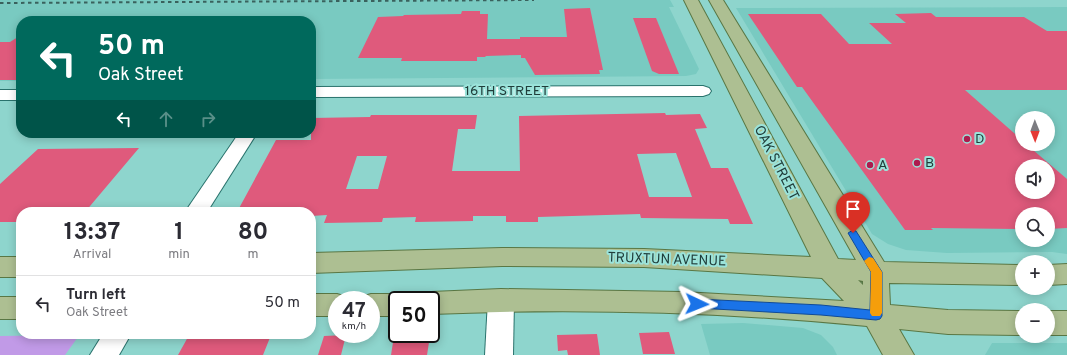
<!DOCTYPE html>
<html lang="en">
<head>
<meta charset="utf-8">
<style>
  :root { --surface:#fff; --page:#f7f7f7; --text:#2b2b33; --muted:#7c7c81; --line:#e1e1e2 }
  body { margin:0; font-family:Overpass,sans-serif; background:var(--page); color:var(--text); height:100vh; display:flex; flex-direction:column; font-size:15px; white-space:nowrap }
  * { box-sizing:border-box; margin:0 }
  p { font-size:13px; color:var(--muted) }
  .icon { flex:none; width:22px; height:22px; fill:none; stroke:currentColor; stroke-width:2; stroke-linecap:round; stroke-linejoin:round }
  .map { position:relative; flex:1; overflow:hidden }
  .drawer { position:absolute; left:16px; top:207px; width:300px; height:132px; display:flex; flex-direction:column; background:var(--surface); border-radius:16px; box-shadow:0 2px 10px #0003 }
  .drawer>* { flex:none }
  .guide { position:absolute; left:16px; top:16px; width:300px; height:122px; border-radius:16px; box-shadow:0 2px 10px #0003; background:#00695c; color:#fff; overflow:hidden }
  .needle { width:26px; rotate:179deg }
  .tools { position:absolute; left:1015px; top:111px; display:grid; gap:8px }
  .tools a { display:grid; place-items:center; width:40px; height:40px; border-radius:50%; background:var(--surface); box-shadow:0 2px 10px #0003; font-size:20px }
  .speed { position:absolute; left:328px; top:291px; display:flex; gap:8px; font-size:20px; font-weight:700; text-align:center }
  .speed>* { display:grid; place-content:center; width:52px; height:52px; border-radius:50%; background:var(--surface); box-shadow:0 2px 10px #0003; line-height:1 }
  .speed small { font-size:10px; font-weight:400 }
  .speed .limit { border:2px solid #111; border-radius:6px; background:#fff; color:#111 }
  .pin { position:absolute; display:grid; place-items:center; width:34px; height:34px; color:#fff; margin:-41px -17px; border-radius:50% 50% 50% 0; rotate:-45deg; box-shadow:0 0 4px #0007 }
  .pin .icon { rotate:45deg }
  .me { position:absolute; width:44px; margin:-22px; rotate:92deg; stroke-linejoin:round; filter:drop-shadow(0 0 3px #0008) }
  .turn { display:flex; align-items:center; gap:14px; height:84px; padding:0 16px; font-size:18px }
  .turn .icon { width:52px; height:52px; stroke-width:2.5 }
  .turn b { display:block; font-size:28px; line-height:34px }
  .lanes { display:flex; align-items:center; height:38px; padding:0 16px; background:#0003; justify-content:center; gap:20px; direction:ltr }
  .lanes .off { opacity:.35 }
  .eta { display:flex; justify-content:space-evenly; align-items:center; height:68px; text-align:center }
  .eta b { font-size:24px; font-weight:700; line-height:28px }
  ul { padding:0; list-style:none }
  li { display:flex; align-items:center; gap:12px; height:56px; padding:0 16px; border-top:1px solid var(--line) }
  li div { flex:1 }
  li b { display:block; font-size:15px }
  li em { font-style:normal }
  .map>svg:first-child { display:block }
  .built { fill:#79cac1; fill-rule:evenodd }
  .green { fill:#c19ae7 }
  .building { fill:#df5a7c; fill-rule:evenodd }
  .lines { fill:none; stroke-linecap:round; stroke-linejoin:round }
  .minor-casing { stroke:#29726c; stroke-width:2 }
  .major-casing { stroke:#597744; stroke-width:2 }
  .minor { fill:#fff; fill-rule:evenodd }
  .major { fill:#adbf92; fill-rule:evenodd }
  .rail { stroke:#3a615d; stroke-width:2; stroke-dasharray:3.5 3.5; stroke-linecap:butt }
  .route { fill:#1a73e8; stroke:#114b97 }
  .slow { fill:#f59e0b }
  .poi-dot { fill:#ad1b4e; stroke:#9be3da; stroke-width:1.5 }
  .labels { text-anchor:middle; dominant-baseline:central; stroke-width:4; stroke-linejoin:round; paint-order:stroke }
  .street-label { font-size:14px; fill:#203e3b; stroke:#9be3da }
  .poi-label { font-size:14px; fill:#203e3b; stroke:#9be3da; text-anchor:start }
</style>
</head>
<body>
<div class="map">
<svg width="1067" height="355" viewBox="0 0 1067 355">
  <rect width="100%" height="100%" fill="#8ed5cd"/>
  <g class="built">
    <polygon points="0,0 670,0 674,7 669,7 699,69 696,74 686,76 311,79 311,21 21,21 21,81 0,81"/>
    <path d="M 1067,7 L 1067,254 L 1052,252 L 947,253 L 906,250 L 888,244 L 872,234 L 736,8 ZM 1022,118 L 1048,118 L 1048,144 L 1022,144 ZM 1022,166 L 1048,166 L 1048,192 L 1022,192 ZM 1022,214 L 1048,214 L 1048,240 L 1022,240 Z"/>
    <polygon points="743,323 803,328 821,335 833,347 837,355 710,355 701,324"/>
    <polygon points="992,343 1067,343 1067,355 985,355"/>
  </g>
  <polygon class="green" points="76,335 78,337 65,355 0,355 0,336"/>
  <g class="building">
    <polygon points="590,8 603,70 599,70 600,74 535,75 525,58 521,58 521,55 486,56 485,57 477,57 477,61 401,61 402,58 358,58 378,17 403,16 404,15 461,14 462,11 480,11 480,14 488,14 487,39 520,39 520,37 567,37 564,9"/>
    <path d="M 931,13 L 936,17 L 1024,17 L 1047,31 L 1067,31 L 1067,90 L 965,90 L 1022,140 L 1022,144 L 1026,144 L 1067,179 L 1067,228 L 1048,229 L 1048,214 L 1022,214 L 1022,229 L 931,228 L 933,230 L 905,230 L 802,87 L 797,87 L 748,14 L 821,14 L 849,44 L 892,44 L 869,23 L 906,23 L 895,14 ZM 1022,166 L 1048,166 L 1048,192 L 1022,192 Z"/>
    <polygon points="633,18 656,18 679,74 659,74 652,71"/>
    <polygon points="21,35 21,80 0,80 0,42 10,42"/>
    <path d="M 665,113 L 666,115 L 700,114 L 707,128 L 695,129 L 711,168 L 728,168 L 753,224 L 730,224 L 728,219 L 641,218 L 640,214 L 538,217 L 538,222 L 506,222 L 506,216 L 473,216 L 473,221 L 415,222 L 416,217 L 383,218 L 382,222 L 324,223 L 327,215 L 311,216 L 311,212 L 237,212 L 276,140 L 311,140 L 311,118 L 370,117 L 371,115 L 477,115 L 475,129 L 458,129 L 452,171 L 520,171 L 519,116 ZM 676,153 L 692,197 L 649,197 L 637,154 ZM 357,156 L 387,156 L 378,189 L 346,189 Z"/>
    <polygon points="139,148 85,212 21,212 21,222 0,222 0,184 38,149"/>
    <polygon points="669,332 675,354 643,354 639,333"/>
    <polygon points="597,334 600,355 568,355 567,350 558,351 557,335"/>
    <polygon points="271,335 263,355 178,355 188,337"/>
    <polygon points="346,335 341,355 318,355 324,336"/>
    <polygon points="394,336 430,336 427,355 391,355"/>
  </g>
  <g class="lines">
    <defs>
      <g id="minor">
        <polygon points="703,86 709,88 711,91 709,94 703,96 311,97 311,87"/>
        <rect x="0" y="90" width="21" height="10"/>
        <polygon points="239,133 257,133 207,212 185,212"/>
        <polygon points="501,290 510,293 514,300 513,355 485,355 488,300 492,293"/>
        <polygon points="103,334 131,334 119,355 90,355"/>
      </g>
      <g id="major">
        <path d="M 684,0 L 698,0 L 838,259 L 856,260 L 709,0 L 723,0 L 884,262 L 1022,265 L 1022,285 L 889,283 L 890,305 L 948,310 L 1022,311 L 1022,335 L 948,334 L 899,329 L 914,355 L 883,355 L 867,326 C 723,312 575,308 431,314 L 431,300 L 419,300 L 421,295 L 431,292 L 501,289 L 682,292 L 844,301 L 822,278 L 644,267 L 502,266 L 311,273 L 311,253 L 502,248 L 644,249 L 811,257 ZM 858,280 L 863,281 L 863,285 Z"/>
        <rect x="0" y="257" width="21" height="20"/>
        <polygon points="1067,264 1067,284 1048,285 1048,265"/>
        <polygon points="311,294 337,294 347,297 348,300 337,300 337,316 311,316"/>
        <polygon points="371,294 397,294 407,297 408,300 397,300 397,316 371,316 371,300 360,300 361,297"/>
        <rect x="0" y="297" width="21" height="22"/>
        <rect x="1048" y="311" width="19" height="24"/>
      </g>
    </defs>
    <use href="#minor" class="minor-casing"/>
    <use href="#major" class="major-casing"/>
    <use href="#minor" class="minor"/>
    <use href="#major" class="major"/>
    <polyline class="rail" points="0,3 534,0"/>
  </g>
  <polygon class="route" points="853,230 856,231 882,272 882,316 880,319 876,320 821,315 697,308 693,307 692,304 693,300 697,299 821,305 870,310 871,272 848,233"/>
  <polygon class="slow" points="869,257 873,258 882,272 882,313 880,316 872,316 870,313 871,272 864,261"/>
  <g class="poi-dot">
    <circle cx="967" cy="139" r="4"/>
    <circle cx="917" cy="163" r="4"/>
    <circle cx="870" cy="165" r="4"/>
  </g>
  <g class="labels">
    <g class="street-label">
      <text x="507" y="91">16TH STREET</text>
      <text transform="translate(776 163) rotate(63)">OAK STREET</text>
      <text transform="translate(667 260) rotate(2)">TRUXTUN AVENUE</text>
    </g>
    <g class="poi-label">
      <text x="975" y="139">D</text>
      <text x="925" y="163">B</text>
      <text x="878" y="165">A</text>
    </g>
  </g>
</svg>
<div class="tools">
<a><svg class="needle" viewBox="-14 -14 28 28"><path d="M0-13l5 13h-10z" fill="#e53935"/><path d="M0 13l5-13h-10z" fill="#7c7c81"/></svg></a>
<a><svg class="icon" aria-label="sound" viewBox="0 0 24 24"><path d="M4 9h4l5-4v14l-5-4H4zM17 9q2 3 0 6"/></svg></a>
<a><svg class="icon" aria-label="search" viewBox="0 0 24 24"><circle cx="10" cy="10" r="6"/><path d="M15 15l6 6"/></svg></a>
<a>+</a>
<a>−</a>
</div>
<div class="speed"><div>47<small>km/h</small></div><div class="limit">50</div></div>
<div class="pin" style="left:853px;top:233px;background:#d93025"><svg class="icon" aria-label="arrive" viewBox="0 0 24 24"><path d="M6 21V4h12l-3 4 3 4H6"/></svg></div>
<svg class="me" style="left:697px;top:304px" viewBox="-20 -20 40 40"><path d="M0-17L14 15 0 8-14 15z" fill="#1a73e8" stroke="#fff" stroke-width="4"/></svg>
<div class="guide">
<div class="turn"><svg class="icon" aria-label="left" viewBox="0 0 24 24"><path d="M17 20v-9H6M10 6l-5 5 5 5"/></svg><div><b>50 m</b>Oak Street</div></div>
<div class="lanes"><svg class="icon" aria-label="left" viewBox="0 0 24 24"><path d="M17 20v-9H6M10 6l-5 5 5 5"/></svg><svg class="icon off" aria-label="ahead" viewBox="0 0 24 24"><path d="M12 20V5M6 11l6-6 6 6"/></svg><svg class="icon off" aria-label="right" viewBox="0 0 24 24"><path d="M7 20v-9h11M14 6l5 5-5 5"/></svg></div>
</div>
<section class="drawer">
<div class="eta">
<div><b>13:37</b><p>Arrival</p></div>
<div><b>1</b><p>min</p></div>
<div><b>80</b><p>m</p></div>
</div>
<ul>
<li><svg class="icon" aria-label="left" viewBox="0 0 24 24"><path d="M17 20v-9H6M10 6l-5 5 5 5"/></svg><div><b>Turn left</b><p>Oak Street</p></div><em>50 m</em></li>
</ul>
</section>
</div>
</body>
</html>
